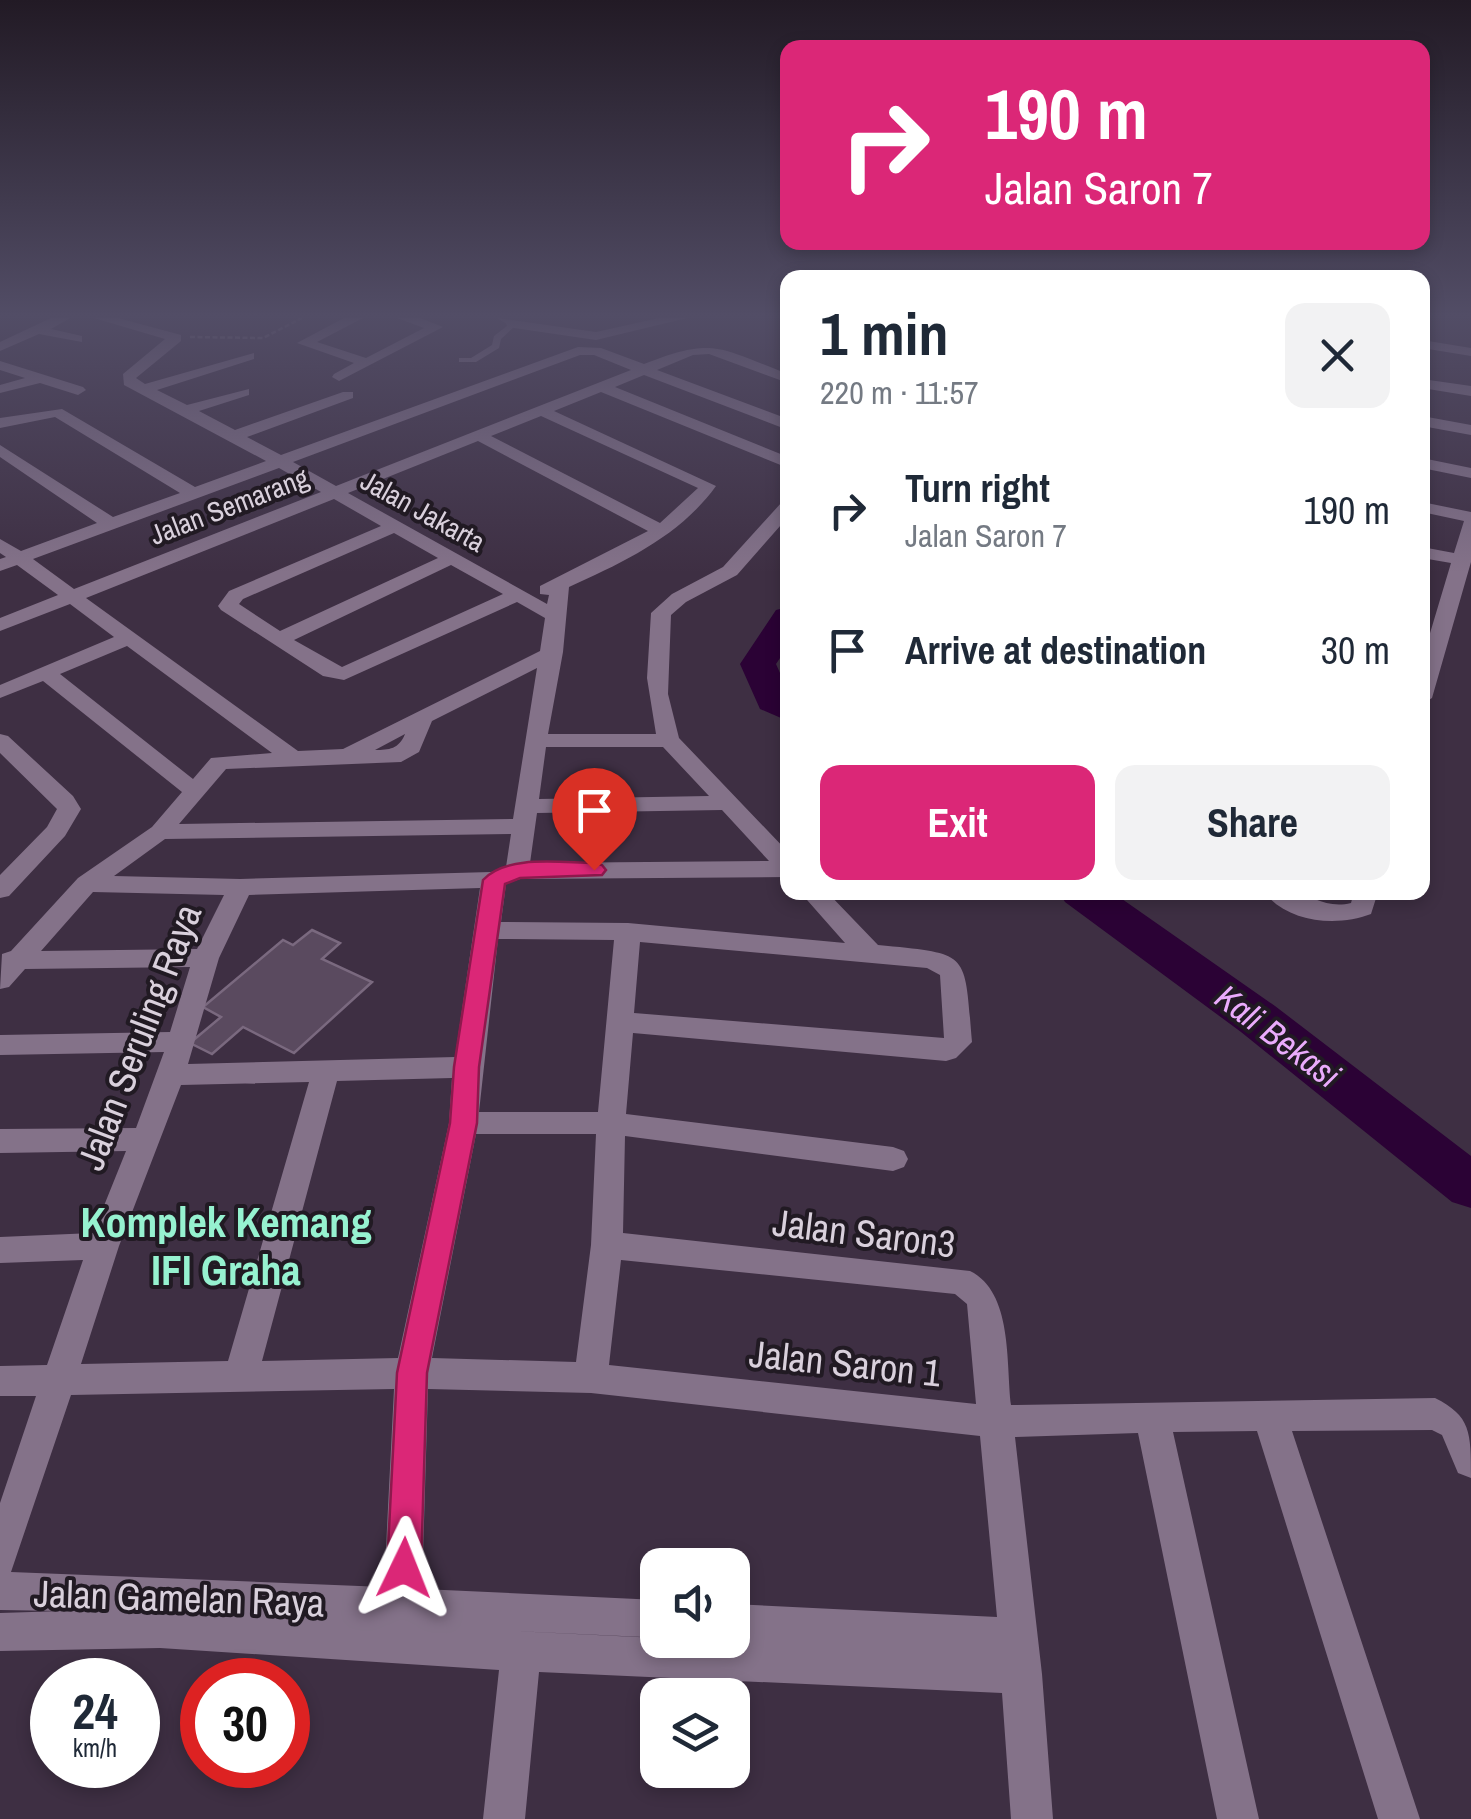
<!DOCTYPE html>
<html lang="en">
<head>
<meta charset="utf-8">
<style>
  :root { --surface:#fff; --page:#f2f2f3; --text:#1f2937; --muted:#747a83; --accent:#db2777 }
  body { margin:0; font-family:"Archivo Narrow",sans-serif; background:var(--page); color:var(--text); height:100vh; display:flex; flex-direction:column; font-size:38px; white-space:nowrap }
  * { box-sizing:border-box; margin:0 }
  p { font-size:32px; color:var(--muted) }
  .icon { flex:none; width:55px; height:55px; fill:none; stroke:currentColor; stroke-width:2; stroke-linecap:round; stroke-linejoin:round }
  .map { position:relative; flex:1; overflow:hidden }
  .details { position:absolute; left:780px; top:270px; width:650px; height:630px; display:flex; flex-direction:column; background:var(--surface); border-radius:20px; box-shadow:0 5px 15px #0003 }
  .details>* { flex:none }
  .hud { position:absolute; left:780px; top:40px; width:650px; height:210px; border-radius:20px; box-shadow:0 5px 15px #0003; background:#db2777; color:#fff; overflow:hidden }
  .controls { position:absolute; left:640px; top:1548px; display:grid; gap:20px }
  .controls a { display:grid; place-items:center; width:110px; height:110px; border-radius:20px; background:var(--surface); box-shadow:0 5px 15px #0003; font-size:50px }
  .speed { position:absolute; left:30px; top:1658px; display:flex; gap:20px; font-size:50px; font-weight:700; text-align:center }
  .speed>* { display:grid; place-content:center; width:130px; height:130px; border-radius:50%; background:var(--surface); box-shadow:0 5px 15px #0003; line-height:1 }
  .speed small { font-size:25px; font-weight:400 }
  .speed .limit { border:15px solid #d22; background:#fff; color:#111 }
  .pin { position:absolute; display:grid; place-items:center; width:85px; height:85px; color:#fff; margin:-102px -42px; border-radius:50% 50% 50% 0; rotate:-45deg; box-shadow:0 0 10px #0007 }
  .pin .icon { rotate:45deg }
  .me { position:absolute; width:110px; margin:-55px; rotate:2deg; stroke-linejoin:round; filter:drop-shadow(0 0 8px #0008) }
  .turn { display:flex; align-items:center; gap:35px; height:210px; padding:0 40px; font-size:45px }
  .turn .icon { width:130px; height:130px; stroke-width:2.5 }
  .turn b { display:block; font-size:70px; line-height:85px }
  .round { display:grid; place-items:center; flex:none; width:105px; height:105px; border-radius:20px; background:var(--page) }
  .summary { display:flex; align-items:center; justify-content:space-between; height:170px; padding:0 40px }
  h1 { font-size:60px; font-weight:700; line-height:75px }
  .primary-button { display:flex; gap:20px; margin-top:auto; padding:20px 40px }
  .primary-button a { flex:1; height:115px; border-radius:20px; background:var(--accent); color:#fff; font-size:40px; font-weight:700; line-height:115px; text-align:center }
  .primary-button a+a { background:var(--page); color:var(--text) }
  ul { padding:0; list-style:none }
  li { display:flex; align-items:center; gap:30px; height:140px; padding:0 40px }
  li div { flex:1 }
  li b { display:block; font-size:38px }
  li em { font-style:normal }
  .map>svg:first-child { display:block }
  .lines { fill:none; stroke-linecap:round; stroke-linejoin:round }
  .river { fill:#2b0235; fill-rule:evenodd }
  .building { fill:#5a4a5f; stroke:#7a697f; stroke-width:2.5 }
  .path { stroke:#7a6d7e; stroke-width:2.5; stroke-dasharray:5 2.5; stroke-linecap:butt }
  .service { fill:#847289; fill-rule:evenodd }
  .minor { fill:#847289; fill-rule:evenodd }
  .route { fill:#db2777; stroke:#8e194d; stroke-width:2.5 }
  .labels { text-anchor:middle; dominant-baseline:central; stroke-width:8; stroke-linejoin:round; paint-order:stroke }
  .far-street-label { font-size:28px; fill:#d9d0dc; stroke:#211a23 }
  .water-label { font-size:35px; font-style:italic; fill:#eaabfc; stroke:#211a23 }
  .near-street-label { font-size:38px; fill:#d9d0dc; stroke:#211a23 }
  .near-neighbourhood-label { font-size:42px; font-weight:bold; fill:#96f2d0; stroke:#211a23 }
</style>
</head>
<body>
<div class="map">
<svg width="1471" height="1819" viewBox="0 0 1471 1819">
  <rect width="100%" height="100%" fill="#3e2f43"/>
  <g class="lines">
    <g class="river">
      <polygon points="788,607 788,646 776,664 788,691 788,721 760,709 740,664 776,610"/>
      <polygon points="1059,892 1112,892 1275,1006 1471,1156 1471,1208 1452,1202 1241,1032 1065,902"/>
    </g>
  </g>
  <polygon class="building" points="312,930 340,943 322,959 372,982 294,1053 243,1027 212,1054 190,1043 221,1017 203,1007 283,940 293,945"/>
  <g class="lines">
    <polyline class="path" points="190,337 263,338 302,318"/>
    <polygon class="service" points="505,320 511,320 515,326 501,339 499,348 476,362 459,362 459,358 471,358 492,345 494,336 507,326"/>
    <g class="minor">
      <polygon points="51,318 70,318 51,329 82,336 82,342 39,334 0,351 0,342"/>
      <path d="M 94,318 L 118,318 L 181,335 L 181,341 L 136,378 L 145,384 L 254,353 L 254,359 L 157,390 L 187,405 L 249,389 L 249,395 L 199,411 L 235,430 L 343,392 L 353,392 L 353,398 L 247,437 L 281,455 L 578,347 L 601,348 L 644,364 C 715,336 719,348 788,374 L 788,383 L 709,354 L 693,355 L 657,370 L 788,419 L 788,430 L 644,375 L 615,387 L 788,457 L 788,468 L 601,392 L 554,411 L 716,486 C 680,536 624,562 569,587 L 563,652 L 548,734 L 656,734 L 647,678 L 651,613 L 672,594 L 723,567 L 782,502 L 788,501 L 788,517 L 737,575 L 686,602 L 671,615 L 668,694 L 679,738 L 788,852 L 788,877 L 520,879 L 506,884 L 501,922 L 628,923 L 845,943 L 800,892 L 827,892 L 878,945 C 972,954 964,951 972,1042 L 956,1058 L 946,1061 L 633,1033 L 626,1114 L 893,1147 L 904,1151 L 908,1159 L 904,1167 L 893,1171 L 625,1136 L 623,1233 L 970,1271 C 1013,1292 1006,1363 1011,1405 L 1435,1398 C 1471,1416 1471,1432 1471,1478 L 1458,1473 L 1442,1435 L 1432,1430 L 1292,1431 L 1420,1819 L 1378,1819 L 1257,1431 L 1173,1432 L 1259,1819 L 1217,1819 L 1138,1433 L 1015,1437 L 1042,1674 L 1053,1819 L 1011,1819 L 1002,1693 L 539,1672 L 525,1819 L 483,1819 L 499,1670 L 160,1648 L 0,1651 L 0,1613 L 63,1611 L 0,1610 L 0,1503 L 36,1396 L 0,1396 L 0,1366 L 47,1365 L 83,1260 L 0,1263 L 0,1237 L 93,1233 L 126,1151 L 0,1153 L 0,1129 L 136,1128 L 164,1052 L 0,1055 L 0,1035 L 170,1032 L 190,967 L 25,969 L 9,987 L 0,989 L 2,954 L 11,951 L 78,878 L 152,827 L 182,792 L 43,681 L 0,698 L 0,685 L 114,637 L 70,604 L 0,631 L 0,618 L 58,595 L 17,565 L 0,571 L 0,559 L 6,557 L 0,553 L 0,539 L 21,551 L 97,523 L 0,457 L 0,445 L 113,517 L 180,493 L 55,417 L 0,428 L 0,418 L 62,409 L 195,487 L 266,461 L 124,385 L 123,374 L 165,339 ZM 580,355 L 594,355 L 631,370 L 336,486 L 293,462 ZM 541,416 L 698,488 L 660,523 L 491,436 ZM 478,441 L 648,531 L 540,586 L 540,594 L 549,595 L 547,604 L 348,493 ZM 279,468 L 321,492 L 74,589 L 33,559 ZM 334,499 L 381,526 L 229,591 L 218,606 L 221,610 L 323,676 L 344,680 L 517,602 L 545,618 L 540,651 L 343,749 L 298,751 L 86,598 ZM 394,533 L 438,558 L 280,631 L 239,604 L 243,599 ZM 451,565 L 503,594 L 342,667 L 294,640 ZM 127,646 L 272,753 L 211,758 L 193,779 L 60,674 ZM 537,668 L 513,819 L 179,824 L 226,769 L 401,762 L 419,752 L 432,721 ZM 405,734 C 399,749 389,750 375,750 ZM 546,747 L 663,747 L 709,796 L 539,799 ZM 722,810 L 769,861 L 530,863 L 537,813 ZM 511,834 L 506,867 L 491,872 L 240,879 L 114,876 L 165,839 ZM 480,888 L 455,1057 L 188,1064 L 219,958 L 249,895 ZM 93,892 L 224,895 L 197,949 L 41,951 ZM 498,939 L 614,940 L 598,1112 L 479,1112 ZM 640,942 L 927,968 L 940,975 L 944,1038 L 634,1013 ZM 452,1078 L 449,1123 L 398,1358 L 262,1361 L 337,1081 ZM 309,1082 L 228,1361 L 81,1364 L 119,1246 L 181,1085 ZM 476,1134 L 596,1134 L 591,1245 L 576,1362 L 432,1358 ZM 621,1260 L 955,1294 L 967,1304 L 976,1404 L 609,1365 ZM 394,1389 L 384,1587 L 11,1572 L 71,1395 ZM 428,1389 L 591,1393 L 980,1436 L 997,1617 L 732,1604 L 732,1640 L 726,1640 L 730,1641 L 472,1629 L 658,1638 L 658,1600 L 422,1589 Z"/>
      <polygon points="344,318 363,318 317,342 366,358 424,328 397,318 420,318 443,327 339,381 332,377 334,374 354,363 297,343"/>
      <polygon points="497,318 596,332 659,318 687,318 596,340 514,328"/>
      <polygon points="1422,340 1471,348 1471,356 1422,348"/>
      <polygon points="0,361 83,387 86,390 78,395 40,383 0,393 0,385 25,378 0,370"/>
      <polygon points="1422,379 1471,386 1471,396 1422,388"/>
      <polygon points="1422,416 1471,425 1471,435 1422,426"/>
      <polygon points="1422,458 1471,468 1471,478 1422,468"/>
      <polygon points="1422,502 1471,512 1471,562 1432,698 1422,704 1422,660 1451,563 1422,558 1422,547 1454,553 1464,521 1422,512"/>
      <polygon points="0,734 8,736 73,796 81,809 65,836 9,896 0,898 0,875 47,827 57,809 0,753"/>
      <path d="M 1264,892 C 1273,892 1282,891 1291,892 C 1313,895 1326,909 1351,903 L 1354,892 L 1378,892 L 1371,914 C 1337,927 1288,923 1264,892 Z"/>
    </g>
  </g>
  <linearGradient id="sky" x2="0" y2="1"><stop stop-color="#221a25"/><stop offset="0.55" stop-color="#524d66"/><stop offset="1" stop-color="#524d66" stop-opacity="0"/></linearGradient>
  <rect width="1471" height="573" fill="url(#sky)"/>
  <path class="route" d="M 594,863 L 602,865 L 606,870 L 602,875 L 520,878 L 505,884 L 479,1067 L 477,1123 L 427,1373 L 421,1568 L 416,1580 L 404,1585 L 392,1580 L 387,1568 L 397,1373 L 450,1123 L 454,1067 L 483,880 C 507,854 562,863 594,863 Z"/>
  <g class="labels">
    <g class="far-street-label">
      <text transform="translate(229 506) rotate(-21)">Jalan Semarang</text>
      <text transform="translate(423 511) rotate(29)">Jalan Jakarta</text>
    </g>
    <g class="water-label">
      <text transform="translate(1278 1036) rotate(37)">Kali Bekasi</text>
    </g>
    <g class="near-street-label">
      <text transform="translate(139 1037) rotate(-69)">Jalan Seruling Raya</text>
      <text transform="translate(864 1233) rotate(7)">Jalan Saron3</text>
      <text transform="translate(845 1363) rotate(6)">Jalan Saron 1</text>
      <text transform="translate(179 1598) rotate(2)">Jalan Gamelan Raya</text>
    </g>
    <g class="near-neighbourhood-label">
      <text x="226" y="1222">Komplek Kemang<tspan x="226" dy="48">IFI Graha</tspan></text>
    </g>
  </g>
</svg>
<div class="controls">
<a><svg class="icon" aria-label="sound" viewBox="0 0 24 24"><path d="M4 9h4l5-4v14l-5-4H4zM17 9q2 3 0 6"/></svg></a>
<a><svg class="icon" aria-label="layers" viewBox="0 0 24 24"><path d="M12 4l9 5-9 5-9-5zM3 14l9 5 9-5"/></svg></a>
</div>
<div class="speed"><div>24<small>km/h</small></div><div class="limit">30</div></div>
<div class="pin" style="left:594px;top:870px;background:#d93025"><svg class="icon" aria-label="arrive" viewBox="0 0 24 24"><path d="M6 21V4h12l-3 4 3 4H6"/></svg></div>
<svg class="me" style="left:404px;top:1568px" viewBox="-20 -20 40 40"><path d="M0-17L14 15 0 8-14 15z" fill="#db2777" stroke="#fff" stroke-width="4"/></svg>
<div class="hud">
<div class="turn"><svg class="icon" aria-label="right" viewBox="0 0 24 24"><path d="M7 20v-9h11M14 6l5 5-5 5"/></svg><div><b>190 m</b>Jalan Saron 7</div></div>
</div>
<section class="details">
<div class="summary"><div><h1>1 min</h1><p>220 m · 11:57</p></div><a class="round"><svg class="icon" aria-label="close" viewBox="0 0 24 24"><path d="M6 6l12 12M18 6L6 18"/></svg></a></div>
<ul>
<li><svg class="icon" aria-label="right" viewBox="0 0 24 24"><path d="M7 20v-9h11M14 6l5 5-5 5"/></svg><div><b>Turn right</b><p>Jalan Saron 7</p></div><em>190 m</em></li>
<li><svg class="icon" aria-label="arrive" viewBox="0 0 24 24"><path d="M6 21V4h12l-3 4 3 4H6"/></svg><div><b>Arrive at destination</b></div><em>30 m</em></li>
</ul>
<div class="primary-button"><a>Exit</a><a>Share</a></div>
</section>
</div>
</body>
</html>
